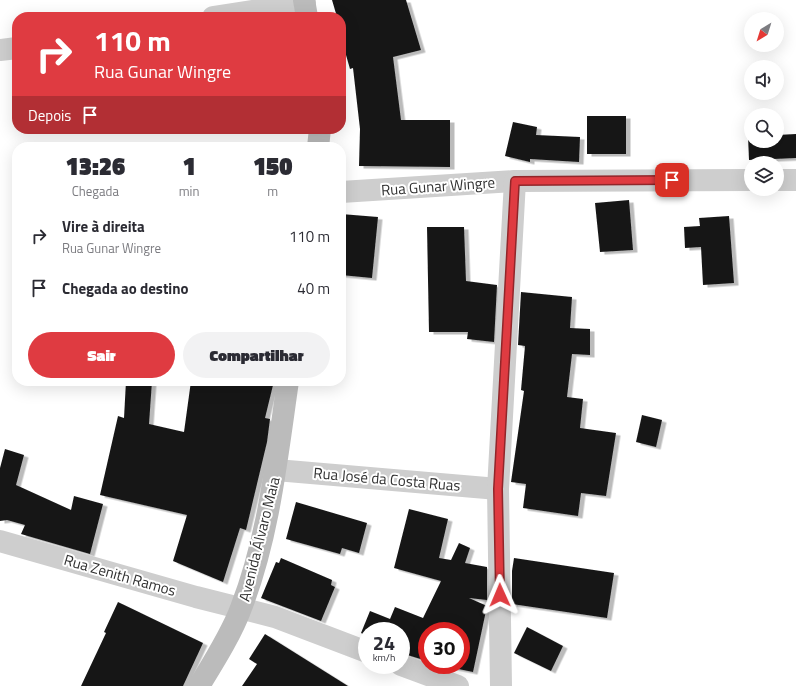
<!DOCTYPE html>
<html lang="pt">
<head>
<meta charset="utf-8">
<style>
  :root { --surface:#fff; --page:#f2f2f3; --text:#2b2b33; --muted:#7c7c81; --accent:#df3b41 }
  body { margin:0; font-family:"Titillium Web",sans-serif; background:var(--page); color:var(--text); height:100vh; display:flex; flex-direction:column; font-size:15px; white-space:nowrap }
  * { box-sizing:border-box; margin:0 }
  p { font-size:13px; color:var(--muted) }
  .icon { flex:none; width:22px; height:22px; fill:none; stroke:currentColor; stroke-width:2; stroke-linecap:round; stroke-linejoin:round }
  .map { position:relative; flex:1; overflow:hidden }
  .sheet { position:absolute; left:12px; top:142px; width:334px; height:244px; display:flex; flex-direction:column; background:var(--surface); border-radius:16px; box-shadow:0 4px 16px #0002 }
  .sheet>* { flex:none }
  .guide { position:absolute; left:12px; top:12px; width:334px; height:122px; border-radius:16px; box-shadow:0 4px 16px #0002; background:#df3b41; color:#fff; overflow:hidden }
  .needle { width:26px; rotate:218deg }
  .tools { position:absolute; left:744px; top:12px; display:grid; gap:8px }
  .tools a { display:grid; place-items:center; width:40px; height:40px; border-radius:50%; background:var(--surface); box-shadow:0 4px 16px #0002; font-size:20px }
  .speed { position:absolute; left:358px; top:622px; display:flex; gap:8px; font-size:20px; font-weight:700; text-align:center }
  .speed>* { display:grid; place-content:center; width:52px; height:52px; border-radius:50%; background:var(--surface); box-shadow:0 4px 16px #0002; line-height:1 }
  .speed small { font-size:10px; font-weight:400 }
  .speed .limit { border:6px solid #d22; background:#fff; color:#111 }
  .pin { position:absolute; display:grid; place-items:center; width:34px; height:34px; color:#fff; margin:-17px; border-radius:8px; box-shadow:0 2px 6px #0006 }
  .me { position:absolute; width:44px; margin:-22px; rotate:359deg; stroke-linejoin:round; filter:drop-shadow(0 0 3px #0008) }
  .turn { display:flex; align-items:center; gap:14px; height:84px; padding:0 16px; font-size:18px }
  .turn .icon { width:52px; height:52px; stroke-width:2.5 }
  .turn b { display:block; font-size:28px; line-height:34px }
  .then { display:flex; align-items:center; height:38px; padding:0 16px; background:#0003; gap:8px; font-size:15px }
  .eta { display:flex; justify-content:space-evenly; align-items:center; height:68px; text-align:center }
  .eta b { font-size:24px; font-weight:800; line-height:28px }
  .action { display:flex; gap:8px; margin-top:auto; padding:8px 16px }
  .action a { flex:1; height:46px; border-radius:24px; background:var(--accent); color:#fff; font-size:16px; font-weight:800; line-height:46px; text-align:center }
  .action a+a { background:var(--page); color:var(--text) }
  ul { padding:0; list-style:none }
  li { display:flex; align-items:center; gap:12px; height:52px; padding:0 16px }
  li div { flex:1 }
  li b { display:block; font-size:15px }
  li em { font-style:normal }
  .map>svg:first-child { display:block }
  .building { fill:#181818; filter:url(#shadow) }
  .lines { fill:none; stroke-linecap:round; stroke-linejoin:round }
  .street { stroke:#cecece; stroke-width:22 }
  .secondary { stroke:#bbb; stroke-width:22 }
  .route-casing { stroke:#91262a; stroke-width:10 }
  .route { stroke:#df3b41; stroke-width:7 }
  .labels { text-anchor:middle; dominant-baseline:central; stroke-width:4; stroke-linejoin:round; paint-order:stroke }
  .street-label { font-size:15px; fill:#313131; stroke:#fff }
</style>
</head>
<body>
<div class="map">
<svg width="796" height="686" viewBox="0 0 796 686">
  <defs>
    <filter id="shadow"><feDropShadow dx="4.5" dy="2.5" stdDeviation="0" flood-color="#0004"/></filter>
  </defs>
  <rect width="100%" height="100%" fill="#fff"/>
  <g class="building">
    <polygon points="332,0 406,0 421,50 393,57 401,120 450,120 450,167 359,166 360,129 353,68 350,69 342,41 344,40 341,31 341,17 337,17"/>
    <rect x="587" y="116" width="39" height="38"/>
    <polygon points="513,122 537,127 536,135 580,137 579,162 530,159 530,162 505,156"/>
    <polygon points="796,134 796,158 749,160 748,136 751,136 751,141 777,141 777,135"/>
    <polygon points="629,200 633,250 600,252 595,203"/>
    <polygon points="341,214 378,217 372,278 341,275"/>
    <polygon points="729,216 734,283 703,285 701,247 685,248 684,227 700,226 699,218"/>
    <polygon points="427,227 464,227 466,281 497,285 494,342 467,339 468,332 429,332"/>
    <polygon points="521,292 572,297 570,328 590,329 590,355 572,354 567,397 583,399 580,428 616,433 606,496 581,493 578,516 523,508 526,484 511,482 524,391 521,390 525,346 518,345"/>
    <polygon points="126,381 152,381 149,424 184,432 191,381 274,381 265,418 270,419 267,442 246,530 240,528 223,582 173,561 187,515 100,495 118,416 124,418"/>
    <polygon points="642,415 662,420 656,447 636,442"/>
    <polygon points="5,449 24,455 16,485 71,510 74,496 103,504 90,554 21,534 25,525 7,520 0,521 0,468"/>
    <polygon points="296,502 367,523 359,553 342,548 340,554 286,539"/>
    <polygon points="409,509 448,519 439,558 451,560 459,543 470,548 465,563 487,567 487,600 469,598 487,606 473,672 439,665 461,665 461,631 427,631 427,661 401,653 401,631 367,631 367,636 361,633 370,611 390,619 395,607 423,618 441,581 394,568"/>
    <polygon points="281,558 332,580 331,585 335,587 321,621 261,598 276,562 279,563"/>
    <polygon points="514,558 614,573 607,618 512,604 512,571"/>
    <polygon points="118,602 203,643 183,686 81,686 106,633 104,632"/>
    <polygon points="527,627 563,646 551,671 514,653"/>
    <polygon points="265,634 348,686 242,686 257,664 249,659"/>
  </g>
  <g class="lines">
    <g class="street">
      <polyline points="213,17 305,3"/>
      <polyline points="0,50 17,48"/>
      <polyline points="777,180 796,180"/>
      <polyline points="341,192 515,181 751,180"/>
      <polyline points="276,470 498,489"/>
      <polyline points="0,541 196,597 275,617 367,652"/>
      <polyline points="401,665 458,686"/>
      <polyline points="501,686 498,489 515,181"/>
    </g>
    <g class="secondary">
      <polyline points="304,0 307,17"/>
      <polyline points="318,147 320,129"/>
      <path d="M 199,686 C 213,663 232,633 241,608 C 269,536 277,457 288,381"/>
    </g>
  </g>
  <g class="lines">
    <defs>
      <polyline id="route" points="500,595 498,489 515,181 672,180"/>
    </defs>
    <use href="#route" class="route-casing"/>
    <use href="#route" class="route"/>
  </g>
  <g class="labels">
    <g class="street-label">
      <text transform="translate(438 186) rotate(-4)">Rua Gunar Wingre</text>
      <text transform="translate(387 479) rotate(5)">Rua José da Costa Ruas</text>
      <text transform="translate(259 539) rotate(-76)">Avenida Álvaro Maia</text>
      <text transform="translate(120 575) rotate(16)">Rua Zenith Ramos</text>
    </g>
  </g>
</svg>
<div class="tools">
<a><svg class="needle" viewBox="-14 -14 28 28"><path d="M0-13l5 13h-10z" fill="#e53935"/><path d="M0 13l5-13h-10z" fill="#7c7c81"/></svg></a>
<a><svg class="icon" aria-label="sound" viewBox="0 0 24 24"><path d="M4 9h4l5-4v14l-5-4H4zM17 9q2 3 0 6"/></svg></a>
<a><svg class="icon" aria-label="search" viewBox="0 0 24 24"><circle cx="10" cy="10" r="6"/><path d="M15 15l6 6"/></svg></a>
<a><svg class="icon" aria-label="layers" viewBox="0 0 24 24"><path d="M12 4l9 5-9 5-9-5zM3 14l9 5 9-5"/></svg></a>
</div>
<div class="speed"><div>24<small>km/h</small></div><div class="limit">30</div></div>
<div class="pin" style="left:672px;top:180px;background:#d93025"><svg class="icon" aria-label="arrive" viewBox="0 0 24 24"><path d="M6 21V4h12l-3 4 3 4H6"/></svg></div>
<svg class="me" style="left:500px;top:595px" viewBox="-20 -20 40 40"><path d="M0-17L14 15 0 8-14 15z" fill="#df3b41" stroke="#fff" stroke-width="4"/></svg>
<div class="guide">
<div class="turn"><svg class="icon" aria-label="right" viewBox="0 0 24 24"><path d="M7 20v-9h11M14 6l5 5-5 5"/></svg><div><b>110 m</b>Rua Gunar Wingre</div></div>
<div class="then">Depois<svg class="icon" aria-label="arrive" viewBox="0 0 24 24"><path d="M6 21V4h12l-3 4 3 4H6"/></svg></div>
</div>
<section class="sheet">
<div class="eta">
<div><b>13:26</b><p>Chegada</p></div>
<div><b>1</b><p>min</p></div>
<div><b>150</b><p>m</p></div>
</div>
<ul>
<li><svg class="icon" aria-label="right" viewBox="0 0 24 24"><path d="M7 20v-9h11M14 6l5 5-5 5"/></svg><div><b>Vire à direita</b><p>Rua Gunar Wingre</p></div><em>110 m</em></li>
<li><svg class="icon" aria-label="arrive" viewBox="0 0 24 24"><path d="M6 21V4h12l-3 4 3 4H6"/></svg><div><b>Chegada ao destino</b></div><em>40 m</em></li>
</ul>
<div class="action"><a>Sair</a><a>Compartilhar</a></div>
</section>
</div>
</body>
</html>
